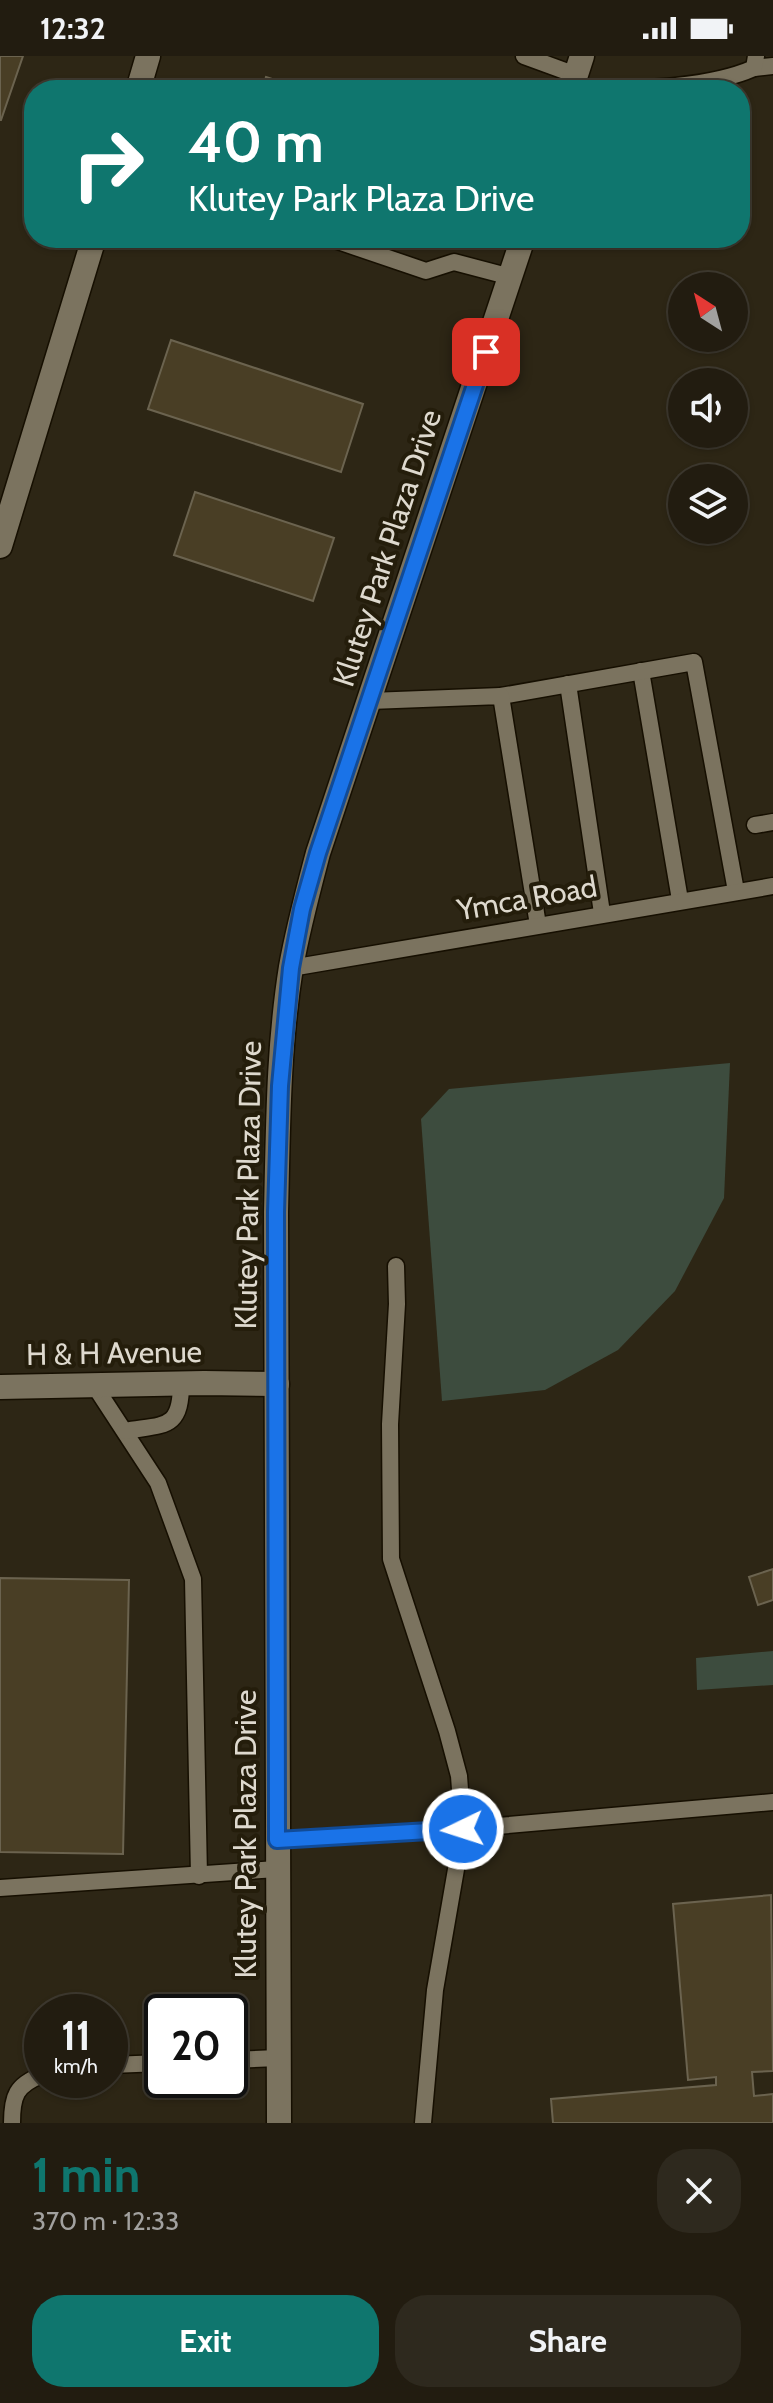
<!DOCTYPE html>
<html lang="en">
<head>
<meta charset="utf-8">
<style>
  :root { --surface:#221c10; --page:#2e291e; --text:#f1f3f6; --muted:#a2a19f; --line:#3f3a30; --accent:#0f766e }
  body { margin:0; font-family:Cabin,sans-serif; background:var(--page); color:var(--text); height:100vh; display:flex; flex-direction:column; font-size:30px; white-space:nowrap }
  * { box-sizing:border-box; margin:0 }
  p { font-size:26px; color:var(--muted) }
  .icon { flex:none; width:44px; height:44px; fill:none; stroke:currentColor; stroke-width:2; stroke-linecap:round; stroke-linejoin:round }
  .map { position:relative; height:2067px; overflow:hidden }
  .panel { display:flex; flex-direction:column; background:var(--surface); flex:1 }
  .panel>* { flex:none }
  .banner { position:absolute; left:24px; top:24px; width:726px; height:168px; border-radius:32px; box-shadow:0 2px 6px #0004,0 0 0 2px var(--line); background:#0f766e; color:#fff; overflow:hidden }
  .needle { width:52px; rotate:324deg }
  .controls { position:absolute; left:668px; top:216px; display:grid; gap:16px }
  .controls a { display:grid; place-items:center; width:80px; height:80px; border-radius:50%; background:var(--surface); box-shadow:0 2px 6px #0004,0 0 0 2px var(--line); font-size:40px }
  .speed { position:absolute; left:24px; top:1938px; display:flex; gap:16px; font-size:40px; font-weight:700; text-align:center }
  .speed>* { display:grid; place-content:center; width:104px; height:104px; border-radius:50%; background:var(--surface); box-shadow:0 2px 6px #0004,0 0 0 2px var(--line); line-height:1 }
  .speed small { font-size:20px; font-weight:400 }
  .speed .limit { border:4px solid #111; border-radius:12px; background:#fff; color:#111 }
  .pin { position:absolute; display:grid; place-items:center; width:68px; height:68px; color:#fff; margin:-34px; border-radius:16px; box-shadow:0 4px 12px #0006 }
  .me { position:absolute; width:88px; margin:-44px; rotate:266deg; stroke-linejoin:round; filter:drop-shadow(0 0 6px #0008) }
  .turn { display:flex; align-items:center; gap:28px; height:168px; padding:0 32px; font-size:36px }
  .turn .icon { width:104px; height:104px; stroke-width:2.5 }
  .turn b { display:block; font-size:56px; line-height:68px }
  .round { display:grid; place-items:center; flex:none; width:84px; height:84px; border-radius:32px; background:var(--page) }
  .overview { display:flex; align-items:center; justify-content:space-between; height:136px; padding:0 32px }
  h1 { font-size:48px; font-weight:700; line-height:60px; color:var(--accent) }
  .button { display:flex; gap:16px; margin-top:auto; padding:16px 32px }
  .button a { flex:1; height:92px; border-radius:32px; background:var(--accent); color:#fff; font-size:32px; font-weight:700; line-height:92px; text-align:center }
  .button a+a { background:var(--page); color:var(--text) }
  .status { display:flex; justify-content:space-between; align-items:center; height:56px; padding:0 40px; background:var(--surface); direction:ltr }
  .status svg { height:22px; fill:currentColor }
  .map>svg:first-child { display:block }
  .green { fill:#3d4c3e }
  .building { fill:#493e25; stroke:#6b634f; stroke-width:2 }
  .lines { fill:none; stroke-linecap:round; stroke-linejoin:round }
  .lane-casing { stroke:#160f01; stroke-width:19 }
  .street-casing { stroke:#160f01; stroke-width:27 }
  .lane { stroke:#7b735f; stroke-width:16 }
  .street { stroke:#7b735f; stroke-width:24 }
  .route-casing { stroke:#114b97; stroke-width:20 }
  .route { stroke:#1a73e8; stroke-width:14 }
  .labels { text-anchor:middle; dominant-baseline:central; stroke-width:8; stroke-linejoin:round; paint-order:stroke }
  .street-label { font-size:30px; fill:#ded9ce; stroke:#241d0b }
</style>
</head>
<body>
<div class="status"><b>12:32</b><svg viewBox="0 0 49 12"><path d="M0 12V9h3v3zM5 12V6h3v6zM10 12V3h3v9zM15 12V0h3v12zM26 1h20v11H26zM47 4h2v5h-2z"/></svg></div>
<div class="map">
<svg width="773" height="2067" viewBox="0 0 773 2067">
  <rect width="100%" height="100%" fill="#2d2615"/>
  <g class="green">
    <polygon points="730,1007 724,1142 675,1235 618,1294 545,1334 442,1345 421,1063 449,1033"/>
    <polygon points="773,1595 773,1629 697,1634 696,1602"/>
  </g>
  <g class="building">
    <polygon points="0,0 23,0 1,64 0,64"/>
    <polygon points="266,21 306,34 262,34"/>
    <polygon points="171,284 363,348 341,416 148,353"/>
    <polygon points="195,436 334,482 313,545 174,499"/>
    <polygon points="773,1513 773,1544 758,1549 749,1521"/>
    <polygon points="0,1522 129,1524 123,1798 0,1796"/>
    <polygon points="771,1839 773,2015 752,2016 754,2040 773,2038 773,2067 553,2067 551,2043 716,2029 716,2021 688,2024 673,1848"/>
  </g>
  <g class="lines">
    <defs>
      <g id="lane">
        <polyline points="524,0 576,19"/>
        <polyline points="754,12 773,10"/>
        <path d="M 584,34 C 635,33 707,33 754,12 L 756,0"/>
        <polyline points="329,182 426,215 454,206 511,221"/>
        <polyline points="641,615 680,844"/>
        <polyline points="568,628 602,857"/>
        <polyline points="501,640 694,606 736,835"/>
        <polyline points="370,645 501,640 538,869"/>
        <polyline points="755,769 773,766"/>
        <polyline points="291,912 773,830"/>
        <polyline points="396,1210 397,1248 390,1368 391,1503 447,1675 459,1720 463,1773 773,1746"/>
        <polyline points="94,1329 158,1427 193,1523 199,1820"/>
        <path d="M 125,1375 C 165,1368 181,1374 181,1327"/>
        <polyline points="277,1784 463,1773 435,1934 423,2067"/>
        <polyline points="0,1832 277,1813"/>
        <polyline points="230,2004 278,2002"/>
        <polyline points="110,2009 162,2007"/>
        <path d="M 12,2067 C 12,2040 16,2029 42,2019"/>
      </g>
      <g id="street">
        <polyline points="138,34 148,0"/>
        <polyline points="571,34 582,0"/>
        <polyline points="0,490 94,182"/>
        <polyline points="0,1331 204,1327 277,1328"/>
        <path d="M 279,2067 L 276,1156 C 278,1074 278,992 291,911 C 298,872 308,835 318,797 L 523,182"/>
      </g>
    </defs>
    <use href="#lane" class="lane-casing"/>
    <use href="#street" class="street-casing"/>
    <use href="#lane" class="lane"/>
    <use href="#street" class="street"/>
  </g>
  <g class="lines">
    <defs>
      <polyline id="route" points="463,1773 277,1784 276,1156 280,1030 291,912 302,853 318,797 486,296"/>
    </defs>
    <use href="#route" class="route-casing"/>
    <use href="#route" class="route"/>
  </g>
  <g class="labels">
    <g class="street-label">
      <text transform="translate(387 492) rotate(-72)">Klutey Park Plaza Drive</text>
      <text transform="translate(527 842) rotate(-10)">Ymca Road</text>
      <text transform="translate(248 1129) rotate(-89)">Klutey Park Plaza Drive</text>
      <text transform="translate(114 1297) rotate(-1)">H &amp; H Avenue</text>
      <text transform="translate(245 1778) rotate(-90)">Klutey Park Plaza Drive</text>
    </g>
  </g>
</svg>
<div class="controls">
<a><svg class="needle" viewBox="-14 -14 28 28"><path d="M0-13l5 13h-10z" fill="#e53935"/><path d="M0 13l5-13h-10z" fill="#a2a19f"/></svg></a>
<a><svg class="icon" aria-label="sound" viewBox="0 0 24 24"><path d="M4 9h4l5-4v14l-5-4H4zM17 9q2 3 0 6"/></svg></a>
<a><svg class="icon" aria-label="layers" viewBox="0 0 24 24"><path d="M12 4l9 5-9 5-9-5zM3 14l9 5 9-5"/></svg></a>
</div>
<div class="speed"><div>11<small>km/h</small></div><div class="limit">20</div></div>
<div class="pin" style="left:486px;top:296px;background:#d93025"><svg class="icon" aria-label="arrive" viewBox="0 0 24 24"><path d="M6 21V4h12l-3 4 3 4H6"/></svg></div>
<svg class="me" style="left:463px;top:1773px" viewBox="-20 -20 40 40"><circle r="17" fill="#1a73e8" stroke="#fff" stroke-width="3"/><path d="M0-11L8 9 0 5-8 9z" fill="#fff"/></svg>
<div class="banner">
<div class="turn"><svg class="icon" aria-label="right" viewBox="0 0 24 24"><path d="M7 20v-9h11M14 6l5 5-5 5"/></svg><div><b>40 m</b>Klutey Park Plaza Drive</div></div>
</div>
</div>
<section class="panel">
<div class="overview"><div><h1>1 min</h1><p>370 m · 12:33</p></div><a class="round"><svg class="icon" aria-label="close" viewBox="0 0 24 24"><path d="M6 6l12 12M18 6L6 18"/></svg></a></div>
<div class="button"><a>Exit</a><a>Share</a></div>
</section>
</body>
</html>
